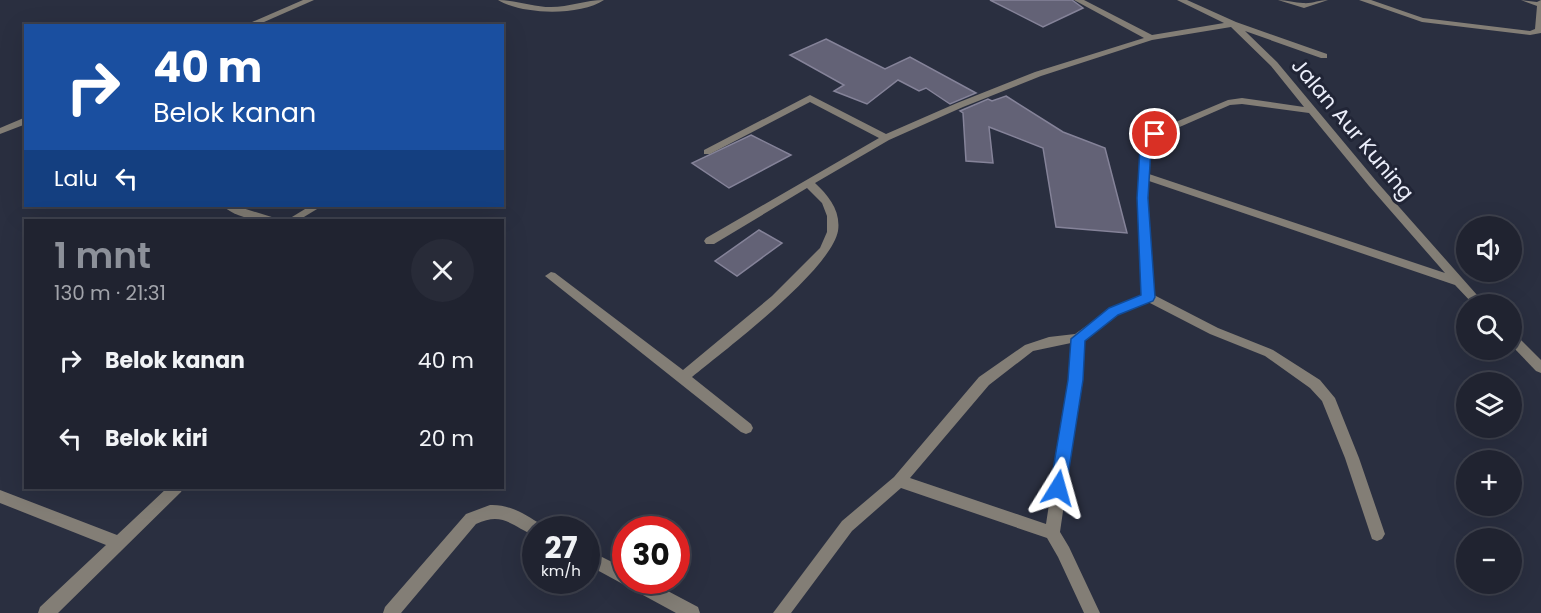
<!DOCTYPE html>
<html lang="id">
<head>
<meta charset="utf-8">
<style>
  :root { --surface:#202330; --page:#282b38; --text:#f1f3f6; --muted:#a2a4ab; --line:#3d404c; --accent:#8c9099 }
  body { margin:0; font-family:Poppins,sans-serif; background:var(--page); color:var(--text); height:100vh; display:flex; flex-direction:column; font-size:22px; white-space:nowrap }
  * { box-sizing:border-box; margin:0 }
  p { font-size:20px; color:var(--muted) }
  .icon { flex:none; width:33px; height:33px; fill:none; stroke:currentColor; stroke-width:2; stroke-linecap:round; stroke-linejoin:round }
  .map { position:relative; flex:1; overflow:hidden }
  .details { position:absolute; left:24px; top:219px; width:480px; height:270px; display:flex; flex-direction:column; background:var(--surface); border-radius:0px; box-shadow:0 6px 24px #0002,0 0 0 2px var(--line) }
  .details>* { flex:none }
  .top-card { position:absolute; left:24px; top:24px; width:480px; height:183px; border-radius:0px; box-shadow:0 6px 24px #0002,0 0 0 2px var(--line); background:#1a4fa0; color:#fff; overflow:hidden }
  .controls { position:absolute; left:1456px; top:216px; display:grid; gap:12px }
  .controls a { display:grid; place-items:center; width:66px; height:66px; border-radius:50%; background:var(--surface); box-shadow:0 6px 24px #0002,0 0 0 2px var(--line); font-size:30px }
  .speed { position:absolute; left:522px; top:516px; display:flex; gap:12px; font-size:30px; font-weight:700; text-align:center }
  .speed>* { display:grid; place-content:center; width:78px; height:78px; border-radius:50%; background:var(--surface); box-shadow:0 6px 24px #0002,0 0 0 2px var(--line); line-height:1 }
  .speed small { font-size:15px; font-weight:400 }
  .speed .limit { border:9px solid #d22; background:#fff; color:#111 }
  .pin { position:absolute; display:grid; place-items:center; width:51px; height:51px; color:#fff; margin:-26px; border:3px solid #fff; border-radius:50%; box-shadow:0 2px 6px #0007 }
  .me { position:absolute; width:66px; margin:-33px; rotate:8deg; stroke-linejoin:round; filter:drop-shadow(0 0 4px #0008) }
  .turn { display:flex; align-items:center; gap:21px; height:126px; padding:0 30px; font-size:27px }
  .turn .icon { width:78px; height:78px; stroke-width:2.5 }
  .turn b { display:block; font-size:42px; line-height:51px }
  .then { display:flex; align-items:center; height:57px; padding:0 30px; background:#0003; gap:12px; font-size:22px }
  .round { display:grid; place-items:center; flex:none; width:63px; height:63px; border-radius:32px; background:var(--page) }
  .overview { display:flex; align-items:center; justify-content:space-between; height:102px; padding:0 30px }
  h1 { font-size:36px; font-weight:600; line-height:45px; color:var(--accent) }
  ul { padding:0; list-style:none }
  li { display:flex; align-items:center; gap:18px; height:78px; padding:0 30px }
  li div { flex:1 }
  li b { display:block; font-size:22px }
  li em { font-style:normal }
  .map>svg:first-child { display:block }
  .building { fill:#636276; stroke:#858399; stroke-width:1.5 }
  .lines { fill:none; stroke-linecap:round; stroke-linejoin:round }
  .minor { fill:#837e76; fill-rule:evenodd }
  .route { fill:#1a73e8; stroke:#114b97; stroke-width:1.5 }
  .labels { text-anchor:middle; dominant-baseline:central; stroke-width:6; stroke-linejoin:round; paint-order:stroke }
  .street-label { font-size:21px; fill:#ebeefa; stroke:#212536 }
</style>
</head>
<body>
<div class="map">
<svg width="1541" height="613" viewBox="0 0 1541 613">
  <rect width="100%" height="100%" fill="#2a2f40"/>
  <g class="building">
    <polygon points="990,0 1072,0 1083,8 1043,27"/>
    <polygon points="826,39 885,69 910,57 976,93 950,104 926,88 919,91 898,80 867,104 834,91 844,85 790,55"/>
    <polygon points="1006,96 1063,132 1105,148 1127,233 1056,227 1043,148 989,127 993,163 966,161 963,113 960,111 988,99 992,101"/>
    <polygon points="751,135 791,155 729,188 692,163"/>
    <polygon points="759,230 782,243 737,276 715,261"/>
  </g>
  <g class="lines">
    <g class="minor">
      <polygon points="303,0 314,0 255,26 243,26"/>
      <path d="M 498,0 C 516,0 533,7 551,7 C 569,7 586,0 604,0 C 580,16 522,15 498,0 Z"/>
      <path d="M 1074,0 L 1084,0 L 1152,35 L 1224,23 L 1177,0 L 1187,0 L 1236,22 L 1327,54 L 1327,58 L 1321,58 L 1245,31 L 1277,62 L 1377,182 L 1485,304 L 1473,304 L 1455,285 L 1149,181 L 1148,198 L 1154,295 L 1218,328 L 1273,350 L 1320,380 L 1335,398 L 1359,458 L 1385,534 L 1382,539 L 1377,541 L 1372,539 L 1345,458 L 1322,401 L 1310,388 L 1265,356 L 1210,334 L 1148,302 L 1118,315 L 1084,340 L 1082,380 L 1060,532 L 1069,547 L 1100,613 L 1084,613 L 1058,557 L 1047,538 L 901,488 L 852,531 L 791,613 L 773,613 L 842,521 L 894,477 L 979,377 L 1025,345 L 1049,337 L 1075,334 L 1110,309 L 1142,295 L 1138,198 L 1141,148 L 1152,132 L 1228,100 L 1242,98 L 1304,107 L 1271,66 L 1231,27 L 1152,40 L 1041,76 L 963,107 L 889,140 L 815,183 C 829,196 841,211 838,231 C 830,271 726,349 692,377 L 751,424 L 753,428 L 751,432 L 746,434 L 741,432 L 545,276 L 551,272 L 555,273 L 683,370 L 772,296 L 820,248 L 827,232 L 827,216 L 822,203 L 807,188 L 714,244 L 706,244 L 704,241 L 706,238 L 879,138 L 810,102 L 710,154 L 704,154 L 704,150 L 810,95 L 886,134 L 957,103 L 1035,72 L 1144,38 ZM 1242,104 L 1309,113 L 1369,186 L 1445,273 L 1149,174 L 1151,148 L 1159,136 L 1230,105 ZM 1071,343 L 1068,380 L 1046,524 L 910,478 L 989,385 L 1033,351 Z"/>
      <path d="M 1278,0 C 1287,0 1295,3 1303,3 C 1311,4 1319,0 1328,0 L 1304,8 Z"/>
      <polygon points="1359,0 1371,0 1423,18 1530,31 1535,29 1537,6 1521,0 1537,2 1541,0 1541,33 1530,35 1422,22"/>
      <polygon points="26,117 26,124 0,134 0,128"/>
      <path d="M 223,206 L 236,206 L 275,218 L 276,220 C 260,222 236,218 223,206 Z"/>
      <polygon points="310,206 322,206 299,220 287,220"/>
      <polygon points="1512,333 1516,335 1541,360 1541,373 1536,371 1512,346"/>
      <polygon points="167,488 183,488 181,492 58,613 38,613 40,607 106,545 0,503 0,490 117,535"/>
      <path d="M 490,505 C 510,504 526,515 542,525 L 544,530 L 536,530 L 536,536 C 512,527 504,511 476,524 L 401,613 L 383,613 L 385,607 L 466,514 Z"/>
      <polygon points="586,549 626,569 626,580 647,580 698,607 700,613 676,613 586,564"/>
    </g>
  </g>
  <polygon class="route" points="1155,130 1160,134 1151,148 1148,198 1155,297 1153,301 1118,315 1085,341 1083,380 1066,488 1064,493 1058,495 1052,493 1050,488 1068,380 1071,339 1109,308 1141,295 1137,198 1140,148 1151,131"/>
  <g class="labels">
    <g class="street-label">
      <text transform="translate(1353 129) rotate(50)">Jalan Aur Kuning</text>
    </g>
  </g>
</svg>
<div class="controls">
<a><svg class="icon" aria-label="sound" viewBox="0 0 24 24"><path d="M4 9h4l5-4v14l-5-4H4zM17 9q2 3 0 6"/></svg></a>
<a><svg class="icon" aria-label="search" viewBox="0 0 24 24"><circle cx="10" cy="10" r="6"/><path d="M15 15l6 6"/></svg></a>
<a><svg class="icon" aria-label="layers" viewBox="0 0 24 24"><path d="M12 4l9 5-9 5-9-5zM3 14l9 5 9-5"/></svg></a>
<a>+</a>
<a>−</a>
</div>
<div class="speed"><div>27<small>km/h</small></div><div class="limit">30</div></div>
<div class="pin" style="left:1155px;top:134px;background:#d93025"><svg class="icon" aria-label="arrive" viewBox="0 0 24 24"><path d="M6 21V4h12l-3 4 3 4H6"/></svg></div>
<svg class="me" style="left:1058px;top:488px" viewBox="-20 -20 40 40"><path d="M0-17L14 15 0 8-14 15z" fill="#1a73e8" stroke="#fff" stroke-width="4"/></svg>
<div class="top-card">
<div class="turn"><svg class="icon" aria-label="right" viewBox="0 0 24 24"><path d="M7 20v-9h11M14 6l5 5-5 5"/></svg><div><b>40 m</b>Belok kanan</div></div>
<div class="then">Lalu<svg class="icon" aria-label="left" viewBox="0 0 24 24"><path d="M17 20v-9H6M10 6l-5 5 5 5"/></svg></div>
</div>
<section class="details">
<div class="overview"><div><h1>1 mnt</h1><p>130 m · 21:31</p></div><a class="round"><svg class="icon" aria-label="close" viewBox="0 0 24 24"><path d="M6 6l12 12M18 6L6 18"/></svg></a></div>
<ul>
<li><svg class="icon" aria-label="right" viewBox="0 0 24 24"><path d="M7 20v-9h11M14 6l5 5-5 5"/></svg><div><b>Belok kanan</b></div><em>40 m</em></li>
<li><svg class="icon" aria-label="left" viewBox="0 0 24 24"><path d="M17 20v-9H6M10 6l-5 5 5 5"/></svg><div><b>Belok kiri</b></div><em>20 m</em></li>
</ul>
</section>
</div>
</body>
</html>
